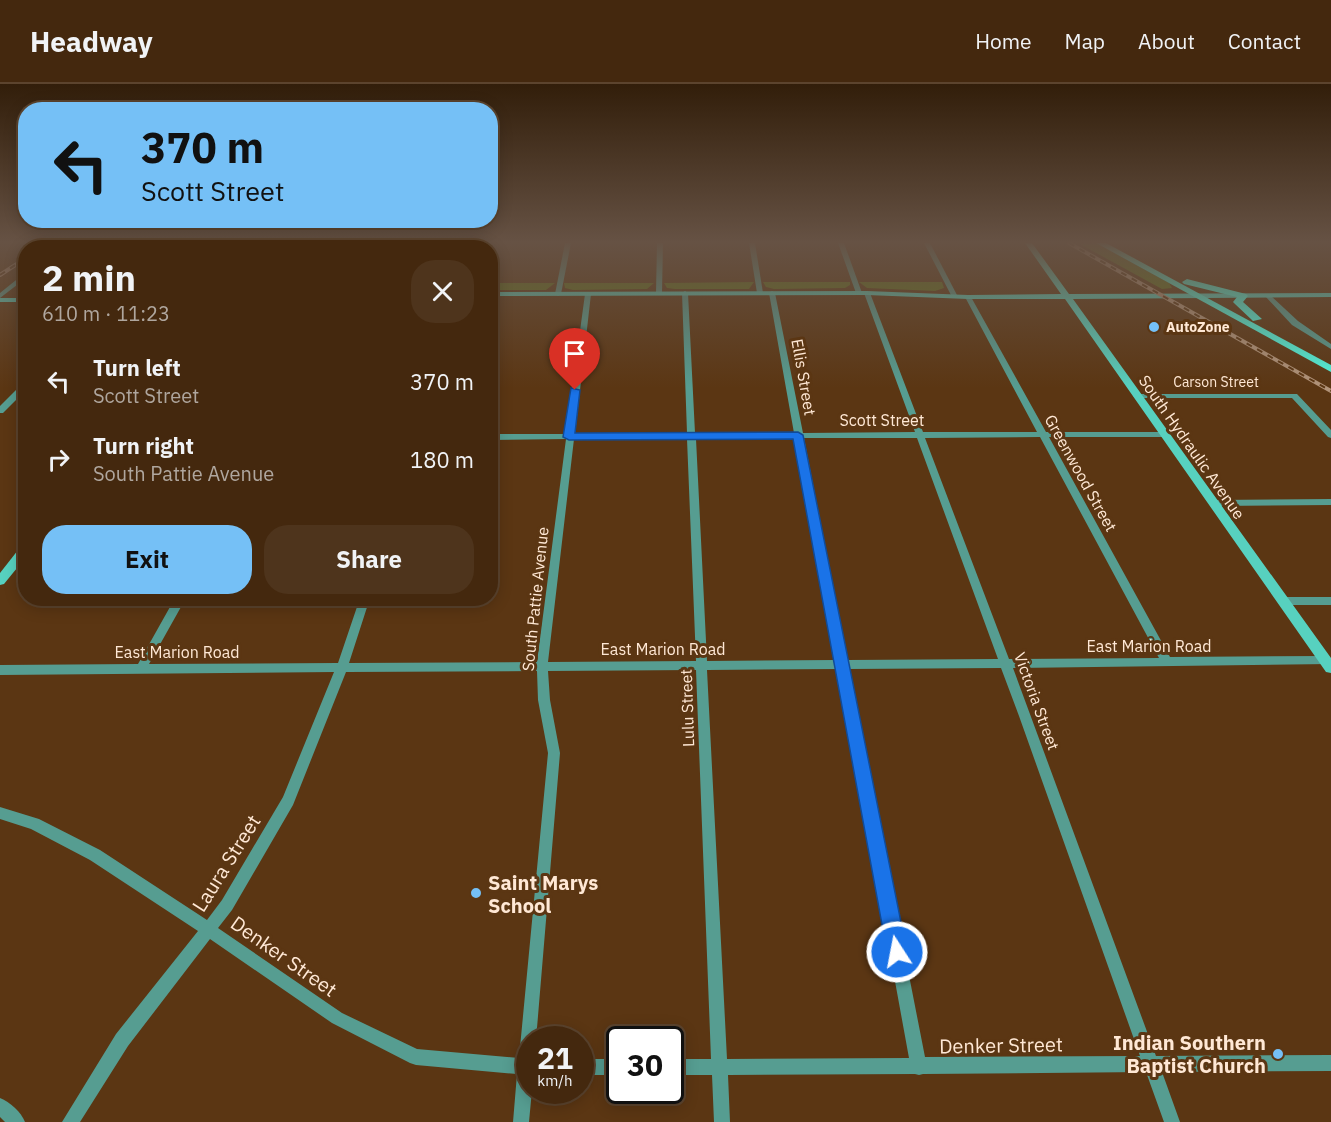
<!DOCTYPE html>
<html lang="en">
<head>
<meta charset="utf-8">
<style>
  :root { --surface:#44280e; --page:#4e341c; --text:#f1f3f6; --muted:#afa69e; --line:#5c442e; --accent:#75c0f6 }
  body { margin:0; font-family:"IBM Plex Sans",sans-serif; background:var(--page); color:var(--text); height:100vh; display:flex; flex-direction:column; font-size:22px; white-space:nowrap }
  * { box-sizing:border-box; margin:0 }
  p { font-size:20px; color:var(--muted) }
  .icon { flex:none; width:33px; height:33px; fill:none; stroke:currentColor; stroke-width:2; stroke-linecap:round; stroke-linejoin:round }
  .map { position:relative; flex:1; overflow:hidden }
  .panel { position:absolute; left:18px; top:156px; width:480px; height:366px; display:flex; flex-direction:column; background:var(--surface); border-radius:24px; box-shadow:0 3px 15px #0003,0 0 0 2px var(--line) }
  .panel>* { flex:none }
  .guide { position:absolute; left:18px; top:18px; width:480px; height:126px; border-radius:24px; box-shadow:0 3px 15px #0003,0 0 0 2px var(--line); background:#75c0f6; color:#111; overflow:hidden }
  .speed { position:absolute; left:516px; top:942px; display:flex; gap:12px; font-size:30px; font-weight:700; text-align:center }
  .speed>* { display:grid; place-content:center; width:78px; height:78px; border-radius:50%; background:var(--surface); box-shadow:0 3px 15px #0003,0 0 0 2px var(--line); line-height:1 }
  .speed small { font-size:15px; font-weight:400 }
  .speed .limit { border:3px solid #111; border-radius:9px; background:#fff; color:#111 }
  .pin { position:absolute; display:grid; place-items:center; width:51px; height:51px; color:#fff; margin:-62px -26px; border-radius:50% 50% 50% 0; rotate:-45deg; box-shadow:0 0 6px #0007 }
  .pin .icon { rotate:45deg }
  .me { position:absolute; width:66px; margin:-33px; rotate:349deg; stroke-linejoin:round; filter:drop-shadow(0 0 4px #0008) }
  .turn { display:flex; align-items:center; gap:21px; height:126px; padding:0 24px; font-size:27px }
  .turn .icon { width:78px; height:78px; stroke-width:2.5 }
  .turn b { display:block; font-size:42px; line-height:51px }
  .round { display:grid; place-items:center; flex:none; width:63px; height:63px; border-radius:24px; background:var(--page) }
  .headline { display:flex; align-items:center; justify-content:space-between; height:102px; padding:0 24px }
  h1 { font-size:36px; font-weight:700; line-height:45px }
  .primary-button { display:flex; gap:12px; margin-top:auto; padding:12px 24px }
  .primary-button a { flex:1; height:69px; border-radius:24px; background:var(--accent); color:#111; font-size:24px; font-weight:700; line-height:69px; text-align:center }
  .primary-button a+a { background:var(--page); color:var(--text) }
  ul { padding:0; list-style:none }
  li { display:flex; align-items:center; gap:18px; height:78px; padding:0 24px }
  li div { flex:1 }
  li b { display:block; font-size:22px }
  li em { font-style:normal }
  header { display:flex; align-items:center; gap:36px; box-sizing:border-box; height:84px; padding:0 30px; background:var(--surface); border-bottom:2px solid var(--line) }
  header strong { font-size:28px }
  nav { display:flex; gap:33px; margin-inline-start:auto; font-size:21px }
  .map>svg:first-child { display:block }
  .green { fill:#5f731b }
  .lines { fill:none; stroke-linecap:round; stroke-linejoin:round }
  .street { fill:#569d91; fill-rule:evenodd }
  .secondary { fill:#57d1bf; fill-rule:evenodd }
  .primary { fill:#51f9e1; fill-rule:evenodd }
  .rail-casing { stroke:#b19379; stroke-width:4 }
  .rail { stroke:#5b3613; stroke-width:2; stroke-dasharray:6; stroke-linecap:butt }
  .route { fill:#1a73e8; stroke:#114b97; stroke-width:1.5 }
  .poi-dot { fill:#75c0f6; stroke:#5b3613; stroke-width:2 }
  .labels { text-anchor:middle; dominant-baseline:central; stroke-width:6; stroke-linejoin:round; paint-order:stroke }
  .far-poi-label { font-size:14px; font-weight:bold; fill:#ffe8d5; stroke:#5b3613; text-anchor:start }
  .far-street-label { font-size:14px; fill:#ffe8d5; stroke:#5b3613 }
  .street-label { font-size:16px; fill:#ffe8d5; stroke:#5b3613 }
  .near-street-label { font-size:20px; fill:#ffe8d5; stroke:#5b3613 }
  .near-poi-label { font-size:20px; font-weight:bold; fill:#ffe8d5; stroke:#5b3613; text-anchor:start }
</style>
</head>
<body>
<header>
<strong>Headway</strong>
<nav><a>Home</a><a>Map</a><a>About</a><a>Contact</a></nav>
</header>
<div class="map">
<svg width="1331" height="1038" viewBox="0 0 1331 1038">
  <rect width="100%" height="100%" fill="#5b3613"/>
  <g class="green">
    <polygon points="1078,159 1096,159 1169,199 1172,204 1162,205"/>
    <polygon points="754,198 749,205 675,205 667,204 664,199"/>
    <polygon points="763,198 850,198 850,201 845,204 774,205 766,203"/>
    <polygon points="859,198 942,198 944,204 935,207 867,204"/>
    <polygon points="491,199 555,199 546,206 491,206"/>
    <polygon points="564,199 654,199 647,205 573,206 565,204"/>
  </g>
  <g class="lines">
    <g class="street">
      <polygon points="58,159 65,159 60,164 53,164"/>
      <polygon points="161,159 167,159 164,164 157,164"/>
      <polygon points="370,159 376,159 373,164 367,164"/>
      <polygon points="471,159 477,159 475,164 469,164"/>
      <polygon points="565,159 571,159 561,210 558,212 555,210"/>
      <polygon points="657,159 663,159 662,209 659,211 656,209"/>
      <polygon points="749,159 755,159 763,209 760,211 757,209"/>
      <polygon points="838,159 844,159 862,209 861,210 856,209"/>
      <polygon points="924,159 930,159 958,213 957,214 952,213"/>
      <polygon points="26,188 26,194 0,214 0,209"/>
      <path d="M 685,207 L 688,209 L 695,349 L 794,349 L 769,209 L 772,207 L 775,209 L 803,349 L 915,348 L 864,209 L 867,207 L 870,209 L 923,348 L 1037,348 L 965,213 L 968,211 L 971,213 L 1046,348 L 1168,348 L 1168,352 L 1165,353 L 1049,353 L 1170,573 L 1326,572 L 1330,574 L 1330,580 L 1013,584 L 1156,972 L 1331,971 L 1331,987 L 1162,988 L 1180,1038 L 1164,1038 L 1146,988 L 923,990 L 919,991 L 915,990 L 728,991 L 730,1038 L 714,1038 L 712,991 L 670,991 L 670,975 L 711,975 L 696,586 L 548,587 L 550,616 L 560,669 L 536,956 L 530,956 L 530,1006 L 532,1006 L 529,1038 L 513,1038 L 517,990 L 416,981 L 410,979 L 332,939 L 210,855 L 128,962 L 80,1038 L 62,1038 L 116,950 L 198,847 L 90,776 L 31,745 L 0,735 L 0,723 L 39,735 L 100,766 L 207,836 L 222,816 L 283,713 L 334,588 L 0,591 L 0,581 L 138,580 L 175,514 L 186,514 L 149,580 L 338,579 L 360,514 L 370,514 L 349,579 L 537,578 L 566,355 L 490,356 L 490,350 L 566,350 L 585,210 L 588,208 L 591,210 L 575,350 L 687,349 L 682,209 ZM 1040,353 L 1159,574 L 1009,575 L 925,354 ZM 795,354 L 836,576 L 707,577 L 696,355 ZM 804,354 L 917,354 L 998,575 L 847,576 ZM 574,355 L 687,355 L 696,577 L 548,578 ZM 1001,584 L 1019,632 L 1140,972 L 925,973 L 849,585 ZM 838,585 L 909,974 L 727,975 L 707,586 ZM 537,587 L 538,616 L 548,669 L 519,974 L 417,965 L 342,929 L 218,844 L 232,826 L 293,721 L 346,588 Z"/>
      <polygon points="1265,210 1269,210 1298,237 1331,260 1331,265 1292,241 1265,212"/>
      <polygon points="23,299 26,299 26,306 3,329 0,329 0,322"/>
      <polygon points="1134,310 1297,310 1331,346 1331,354 1328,353 1292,314 1137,314 1133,312"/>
      <polygon points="1331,415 1331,421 1214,422 1209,419 1214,416"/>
      <polygon points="1283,513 1331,513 1331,521 1283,521 1279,520 1278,517 1279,514"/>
      <rect x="580" y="975" width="40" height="16"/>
      <path d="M 0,1014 C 10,1018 21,1028 25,1038 L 5,1038 L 0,1033 Z"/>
    </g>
    <g class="secondary">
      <polygon points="265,159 273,159 269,164 262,164"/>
      <polygon points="1025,159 1032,159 1069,210 1331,209 1331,213 1073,215 1331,574 1331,589 1326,588 1065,215 968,215 867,211 490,212 490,208 867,207 968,211 1061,210"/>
      <rect x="0" y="214" width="26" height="4"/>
      <polygon points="26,460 26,473 4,500 0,501 0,489 22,461"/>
    </g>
    <g class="primary">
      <polygon points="1096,159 1106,159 1331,281 1331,288"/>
      <polygon points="1187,195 1246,210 1248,212 1243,218 1262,235 1253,237 1235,220 1233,218 1237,213 1184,200 1182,198"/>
    </g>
    <defs>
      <g id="rail">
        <polyline points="1069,159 1331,307"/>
        <polyline points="40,164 47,159"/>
        <polyline points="0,191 26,174"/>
      </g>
    </defs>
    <use href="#rail" class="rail-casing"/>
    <use href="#rail" class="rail"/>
  </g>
  <linearGradient id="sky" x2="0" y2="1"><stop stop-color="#321e0a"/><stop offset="0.52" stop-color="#665244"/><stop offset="1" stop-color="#665244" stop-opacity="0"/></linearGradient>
  <rect width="1331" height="304" fill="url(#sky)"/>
  <polygon class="route" points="571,304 580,306 575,349 798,348 803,351 907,868 904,875 897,877 890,875 887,868 793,355 569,356 563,353"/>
  <g class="poi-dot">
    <circle cx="1154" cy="243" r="6"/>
    <circle cx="476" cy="809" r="6"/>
    <circle cx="1278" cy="970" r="6"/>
  </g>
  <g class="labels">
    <g class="far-poi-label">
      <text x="1166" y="243">AutoZone</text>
    </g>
    <g class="far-street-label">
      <text x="1216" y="298">Carson Street</text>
    </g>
    <g class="street-label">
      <text transform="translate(804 293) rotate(80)">Ellis Street</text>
      <text x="882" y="336">Scott Street</text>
      <text transform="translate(1192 363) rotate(55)">South Hydraulic Avenue</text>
      <text transform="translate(1081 389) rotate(61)">Greenwood Street</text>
      <text transform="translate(535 515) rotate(-84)">South Pattie Avenue</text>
      <text x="1149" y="562">East Marion Road</text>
      <text x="663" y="565">East Marion Road</text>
      <text x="177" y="568">East Marion Road</text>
      <text transform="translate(1037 617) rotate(70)">Victoria Street</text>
      <text transform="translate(687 624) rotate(-92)">Lulu Street</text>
    </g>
    <g class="near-street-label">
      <text transform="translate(226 779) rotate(-58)">Laura Street</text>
      <text transform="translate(284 872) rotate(35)">Denker Street</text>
      <text transform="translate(1001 961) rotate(-1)">Denker Street</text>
    </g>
    <g class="near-poi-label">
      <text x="488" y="798">Saint Marys<tspan x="488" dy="23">School</tspan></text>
      <text x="1266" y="958" text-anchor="end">Indian Southern<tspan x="1266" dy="23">Baptist Church</tspan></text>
    </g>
  </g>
</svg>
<div class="speed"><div>21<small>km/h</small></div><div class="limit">30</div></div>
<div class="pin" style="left:575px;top:306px;background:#d93025"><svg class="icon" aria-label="arrive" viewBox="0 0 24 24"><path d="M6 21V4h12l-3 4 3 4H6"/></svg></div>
<svg class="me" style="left:897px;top:868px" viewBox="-20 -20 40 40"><circle r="17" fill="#1a73e8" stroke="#fff" stroke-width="3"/><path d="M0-11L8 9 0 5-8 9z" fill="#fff"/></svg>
<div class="guide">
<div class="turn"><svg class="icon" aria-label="left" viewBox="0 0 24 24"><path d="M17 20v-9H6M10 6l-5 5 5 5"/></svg><div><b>370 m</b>Scott Street</div></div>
</div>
<section class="panel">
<div class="headline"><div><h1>2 min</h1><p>610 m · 11:23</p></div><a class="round"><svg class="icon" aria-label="close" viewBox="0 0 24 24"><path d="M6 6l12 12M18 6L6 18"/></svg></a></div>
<ul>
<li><svg class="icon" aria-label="left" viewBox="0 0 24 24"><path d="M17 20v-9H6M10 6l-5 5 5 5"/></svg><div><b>Turn left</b><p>Scott Street</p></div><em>370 m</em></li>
<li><svg class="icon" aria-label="right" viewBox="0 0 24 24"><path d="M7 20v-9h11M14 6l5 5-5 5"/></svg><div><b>Turn right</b><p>South Pattie Avenue</p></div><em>180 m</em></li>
</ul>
<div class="primary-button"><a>Exit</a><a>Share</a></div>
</section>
</div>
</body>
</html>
